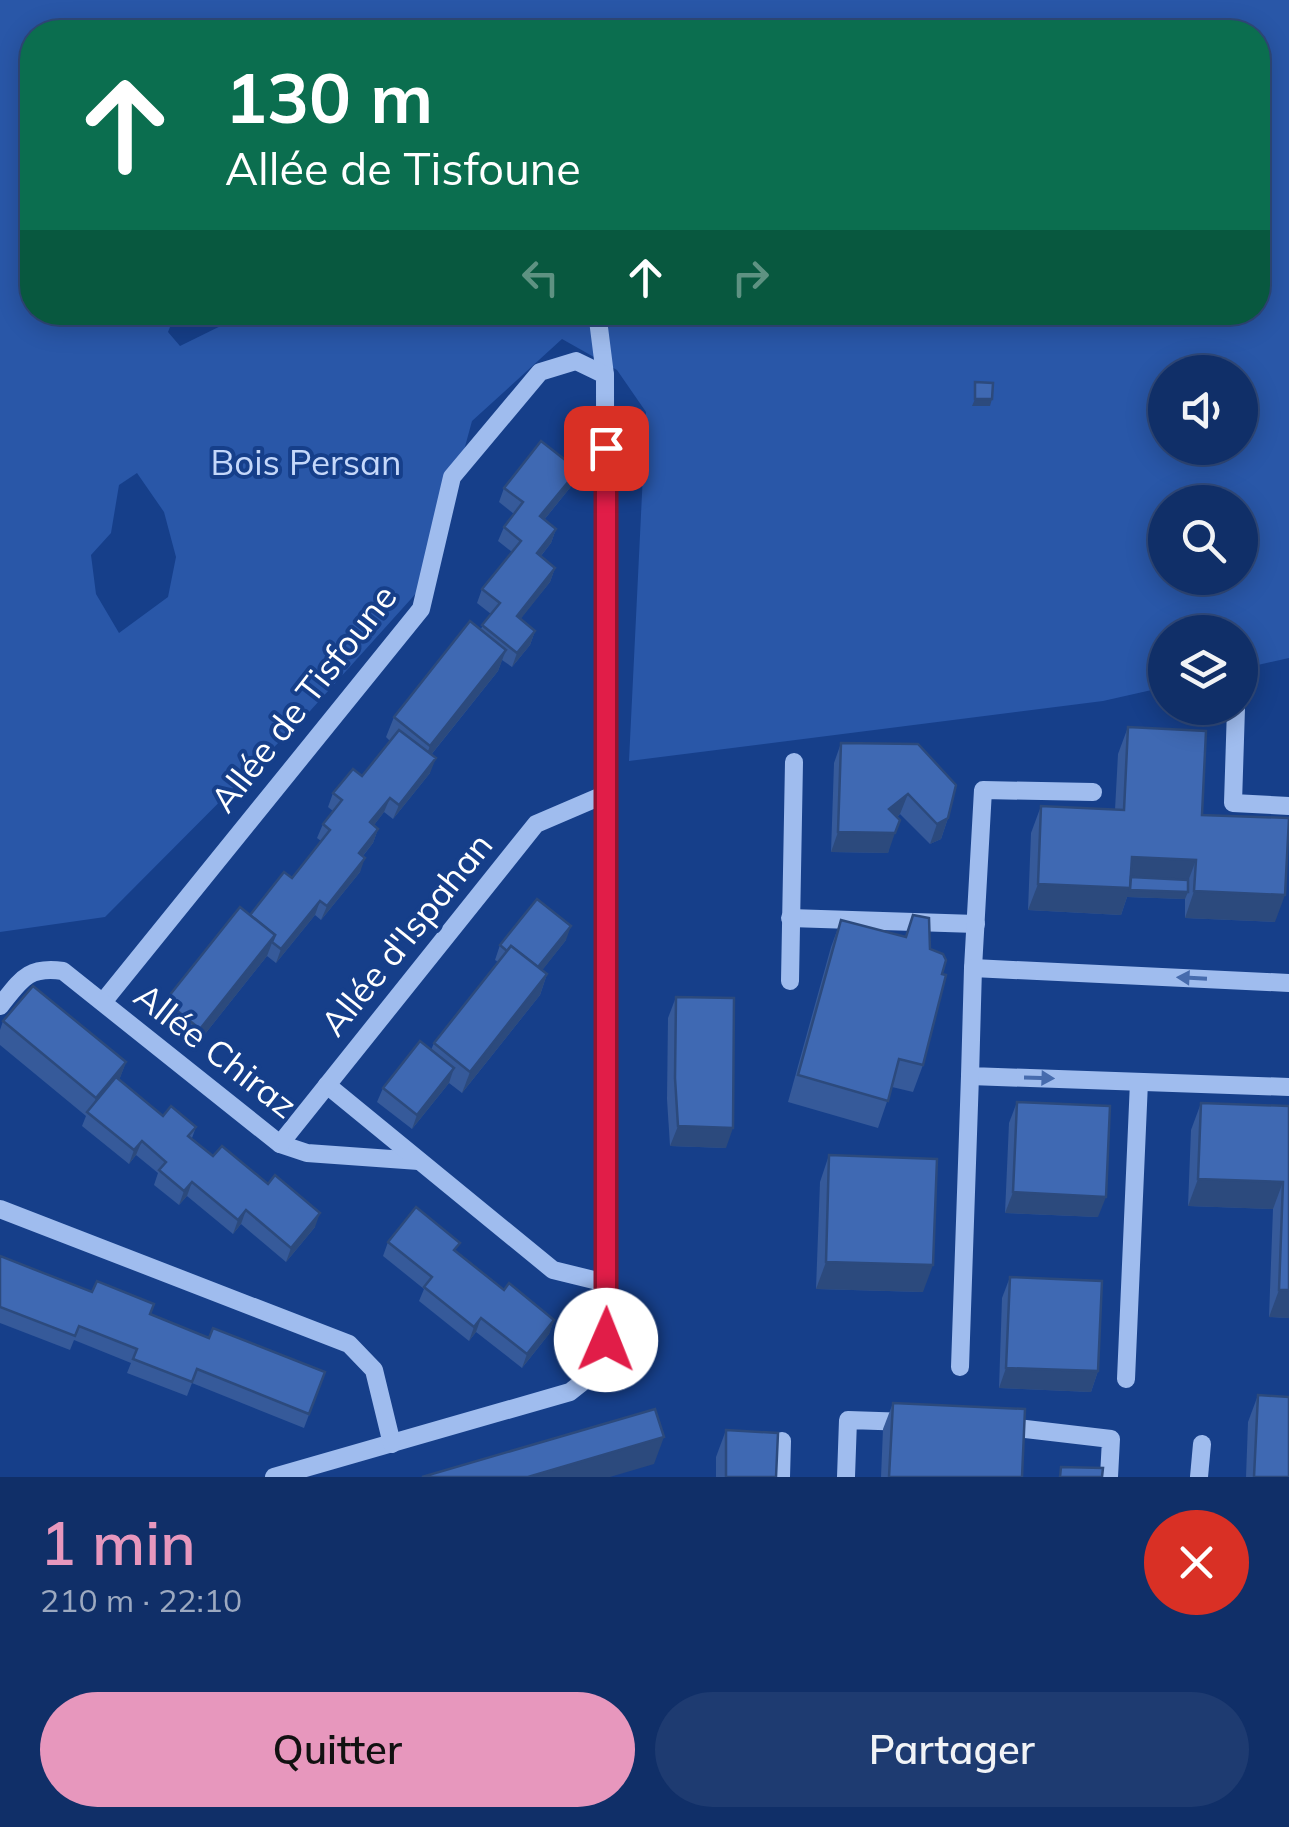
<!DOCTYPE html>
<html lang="fr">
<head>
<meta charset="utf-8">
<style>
  :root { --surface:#102f68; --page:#1e3b71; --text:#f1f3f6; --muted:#9ca9c0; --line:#304a7c; --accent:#e797bd }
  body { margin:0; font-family:Mulish,sans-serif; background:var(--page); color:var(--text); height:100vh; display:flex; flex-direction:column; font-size:38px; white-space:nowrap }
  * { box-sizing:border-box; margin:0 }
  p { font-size:32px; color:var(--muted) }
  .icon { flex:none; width:55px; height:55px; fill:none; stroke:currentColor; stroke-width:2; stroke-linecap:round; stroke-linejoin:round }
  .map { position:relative; height:1477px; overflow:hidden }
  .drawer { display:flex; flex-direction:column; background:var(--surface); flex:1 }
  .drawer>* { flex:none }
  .guide { position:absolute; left:20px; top:20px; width:1250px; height:305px; border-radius:40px; box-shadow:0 5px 25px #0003,0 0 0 2px var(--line); background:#0b6e4f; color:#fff; overflow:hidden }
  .controls { position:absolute; left:1148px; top:355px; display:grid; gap:20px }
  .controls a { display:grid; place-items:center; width:110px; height:110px; border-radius:50%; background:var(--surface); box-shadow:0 5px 25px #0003,0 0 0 2px var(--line); font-size:50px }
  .pin { position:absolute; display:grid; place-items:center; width:85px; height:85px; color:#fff; margin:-42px; border-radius:20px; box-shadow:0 5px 15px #0006 }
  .me { position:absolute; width:110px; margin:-55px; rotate:1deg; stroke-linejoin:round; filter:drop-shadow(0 0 8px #0008) }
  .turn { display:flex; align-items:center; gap:35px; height:210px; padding:0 40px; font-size:45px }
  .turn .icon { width:130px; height:130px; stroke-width:2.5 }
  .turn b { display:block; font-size:70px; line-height:85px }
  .lanes { display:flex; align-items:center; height:95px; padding:0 40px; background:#0003; justify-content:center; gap:50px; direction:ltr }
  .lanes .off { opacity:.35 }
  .round { display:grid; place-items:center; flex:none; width:105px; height:105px; border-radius:52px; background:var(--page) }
  .head { display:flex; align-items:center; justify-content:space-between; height:170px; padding:0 40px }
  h1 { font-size:60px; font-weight:600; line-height:75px; color:var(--accent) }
  .button { display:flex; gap:20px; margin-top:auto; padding:20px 40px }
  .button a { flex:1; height:115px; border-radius:60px; background:var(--accent); color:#111; font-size:40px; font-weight:600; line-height:115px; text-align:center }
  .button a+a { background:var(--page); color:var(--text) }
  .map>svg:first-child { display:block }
  .green { fill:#2957a8; fill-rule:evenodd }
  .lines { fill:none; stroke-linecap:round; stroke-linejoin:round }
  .minor { stroke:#9fbcee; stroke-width:18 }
  .wall { fill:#365a9a }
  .shaded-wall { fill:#2c4a7d }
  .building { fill:#3f69b3; stroke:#2c4a7d; stroke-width:2.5 }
  .oneway { fill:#466bad }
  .route-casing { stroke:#92132f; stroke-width:25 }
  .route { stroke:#e11d48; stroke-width:18 }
  .labels { text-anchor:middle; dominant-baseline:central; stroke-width:8; stroke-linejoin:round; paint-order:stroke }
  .park-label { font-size:35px; fill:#c5d8fa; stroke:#163f8a }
  .street-label { font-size:35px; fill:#fff; stroke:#163f8a }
</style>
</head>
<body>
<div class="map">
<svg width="1289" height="1477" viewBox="0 0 1289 1477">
  <rect width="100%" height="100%" fill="#163f8a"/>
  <path class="green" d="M 0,0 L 1289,0 L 1289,658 L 1240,669 L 1240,632 L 1165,632 L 1165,687 L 1103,701 L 629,761 L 646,412 L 617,370 L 562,339 L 472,421 L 429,579 L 310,711 L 105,917 L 0,932 ZM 32,32 L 1258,32 L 1258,312 L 249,312 L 180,346 L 168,332 L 176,312 L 32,312 ZM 1165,372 L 1240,372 L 1240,448 L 1165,448 ZM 137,473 L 164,512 L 176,557 L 168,597 L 119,633 L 96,594 L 91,555 L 111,533 L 119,485 ZM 1165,502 L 1240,502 L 1240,578 L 1165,578 Z"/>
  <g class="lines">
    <g class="minor">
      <polyline points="597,312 605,375"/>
      <polyline points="1236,708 1233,803 1289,806"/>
      <polyline points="790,918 976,924"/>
      <polyline points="973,968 983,790 1093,792"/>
      <polyline points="790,981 794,762"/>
      <polyline points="1289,983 973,968 970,1076 1289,1087"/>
      <polyline points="103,1002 421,609 452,477 540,372 576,361 605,375 606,1283 606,1340 599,1369 570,1392 274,1477"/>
      <path d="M 0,1006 C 21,980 27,966 63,971 L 280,1144 L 307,1153 L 419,1161"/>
      <polyline points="327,1085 553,1270 606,1283"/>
      <polyline points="280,1144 536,824 606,794"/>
      <polyline points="0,1209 349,1344 374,1370 392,1444"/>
      <polyline points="960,1367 970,1076"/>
      <polyline points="1126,1379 1139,1082"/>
      <polyline points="1000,1426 1111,1439 1109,1477"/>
      <polyline points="781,1477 782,1441"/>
      <polyline points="846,1477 848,1420 909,1422"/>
      <polyline points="1199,1477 1202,1444"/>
    </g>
  </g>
  <g class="wall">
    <polygon points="867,312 1024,312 1019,325 999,326 999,319 982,319 980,326 867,325"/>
    <polygon points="573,484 544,520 556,529 551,543 541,556 555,568 550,582 520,619 535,631 530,645 512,667 502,660 498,671 431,755 430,773 393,819 384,812 374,825 378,829 373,843 363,856 360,872 321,920 315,915 276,963 267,956 193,1049 157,1021 165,1001 250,915 292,878 321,841 317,838 323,824 333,811 328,807 333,793 362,776 390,741 386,737 394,717 480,630 491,614 477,603 482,589 512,552 498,541 504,527 514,514 499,502 504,488"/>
    <polygon points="1128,727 1202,815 1275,922 1185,918 1185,899 1127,897 1121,915 1028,910 1031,833 1041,806 1115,810 1118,754"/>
    <polygon points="841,743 948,818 941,839 930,844 900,814 897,817 888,853 831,852 834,763"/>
    <polygon points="913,915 942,974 923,1065 913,1092 892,1087 878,1128 788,1102 831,947 841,920 905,937"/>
    <polygon points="566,940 542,970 547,974 540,995 462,1093 449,1083 412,1129 377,1102 383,1088 431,1050 434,1043 498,962 495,960 500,945"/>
    <polygon points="676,997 726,1148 670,1146 667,1099 668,1018"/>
    <polygon points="3,1021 126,1062 119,1080 163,1116 196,1127 192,1138 213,1156 315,1227 286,1262 241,1224 233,1234 187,1196 179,1205 154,1185 158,1173 136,1155 129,1164 82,1126 86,1116 0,1045 0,1030"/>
    <polygon points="1017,1102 1098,1217 1005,1213 1009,1123"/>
    <polygon points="1201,1103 1289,1106 1289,1318 1269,1317 1273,1209 1188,1206 1191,1130"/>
    <polygon points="829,1155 923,1292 816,1289 820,1182"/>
    <polygon points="388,1242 457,1252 504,1290 554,1320 549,1334 522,1368 476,1332 469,1341 419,1301 424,1289 383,1256"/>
    <polygon points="0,1256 209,1338 325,1372 304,1428 192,1383 187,1396 127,1373 131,1363 74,1340 70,1350 0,1323"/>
    <polygon points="1010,1277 1098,1371 1091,1392 999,1388 1002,1298"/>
    <polygon points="1258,1395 1289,1477 1246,1477 1248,1422"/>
    <polygon points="893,1403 1022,1477 881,1477 883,1429"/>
    <polygon points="726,1430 776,1477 716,1477 716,1457"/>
  </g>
  <g class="shaded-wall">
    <polygon points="871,312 1001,312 999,319 982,319 980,326 867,325"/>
    <polygon points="1004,312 1024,312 1019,325 999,326"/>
    <polygon points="975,399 992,399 990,406 972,406"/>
    <polygon points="578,470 573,484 535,531 540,516"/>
    <polygon points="556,529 551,543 532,567 537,553"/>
    <polygon points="555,568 550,582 512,630 517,616"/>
    <polygon points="535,631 530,645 512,667 517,653"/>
    <polygon points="506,650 498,671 422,766 430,746"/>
    <polygon points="436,758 430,773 393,819 399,805"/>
    <polygon points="908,794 900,814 882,830 889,809"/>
    <polygon points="390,798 384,812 365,837 370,822"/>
    <polygon points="948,818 941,839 930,844 937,824"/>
    <polygon points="378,829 373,843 354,867 359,853"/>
    <polygon points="838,832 895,833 888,853 831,852"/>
    <polygon points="1132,857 1196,860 1186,887 1124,884"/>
    <polygon points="365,858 360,872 321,920 327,906"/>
    <polygon points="1038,884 1130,888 1188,892 1185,899 1127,897 1121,915 1028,910"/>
    <polygon points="1194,891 1285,895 1275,922 1185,918"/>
    <polygon points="320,901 315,915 276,963 281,949"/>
    <polygon points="571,926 566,940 529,987 534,972"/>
    <polygon points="275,935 267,956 193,1049 200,1029"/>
    <polygon points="547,974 540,995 462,1093 470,1072"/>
    <polygon points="126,1062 118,1083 90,1114 96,1098"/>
    <polygon points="454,1068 449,1083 412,1129 417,1115"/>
    <polygon points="678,1126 733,1128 726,1148 670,1146"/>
    <polygon points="142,1141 136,1155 129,1164 134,1150"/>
    <polygon points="1198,1179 1283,1182 1273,1209 1188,1206"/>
    <polygon points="192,1182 187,1196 179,1205 184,1191"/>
    <polygon points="1013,1192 1106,1197 1098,1217 1005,1213"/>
    <polygon points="246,1210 241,1224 233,1234 238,1220"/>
    <polygon points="320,1213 315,1227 286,1262 291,1248"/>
    <polygon points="826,1262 933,1265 923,1292 816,1289"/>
    <polygon points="1279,1290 1289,1290 1289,1318 1269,1317"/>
    <polygon points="481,1318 476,1332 469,1341 474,1327"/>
    <polygon points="554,1320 549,1334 522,1368 527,1354"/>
    <polygon points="1006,1368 1098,1371 1091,1392 999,1388"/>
    <polygon points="664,1437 654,1464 610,1477 528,1477"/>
  </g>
  <g class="building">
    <polygon points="975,382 993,383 992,399 975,399"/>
    <polygon points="541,441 578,470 540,516 556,529 537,553 555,568 517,616 535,631 517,653 482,625 500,603 482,589 521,541 504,527 523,502 504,488"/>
    <polygon points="470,621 506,650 430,746 394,717"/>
    <polygon points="1128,727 1206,731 1202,815 1289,818 1285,895 1194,891 1196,860 1132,857 1130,888 1038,884 1041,806 1124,810"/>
    <polygon points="399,730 436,758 399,805 390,798 370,822 378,829 359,853 365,858 327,906 320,901 281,949 272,942 275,935 250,915 284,872 292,878 330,830 323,824 342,800 333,793 353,769 362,776"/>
    <polygon points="841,743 918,744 956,785 948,818 937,824 908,794 889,809 900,820 895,833 838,832"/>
    <polygon points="1131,877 1188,880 1188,892 1130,890"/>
    <polygon points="537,899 571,926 538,967 511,946 507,951 500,945"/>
    <polygon points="240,907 275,935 200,1029 165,1001"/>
    <polygon points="913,915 929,918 930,949 943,954 946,960 942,974 946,975 923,1065 899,1059 888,1101 798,1075 841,920 906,937"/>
    <polygon points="511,946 547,974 470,1072 434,1043"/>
    <polygon points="33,986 126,1062 96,1098 3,1021"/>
    <polygon points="676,997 734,998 733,1128 678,1126 675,1078"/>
    <polygon points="420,1041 454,1068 417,1115 383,1088"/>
    <polygon points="116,1077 163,1116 171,1106 196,1127 188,1136 213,1156 222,1146 268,1184 275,1175 320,1213 291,1248 246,1210 238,1220 192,1182 184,1191 159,1170 166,1162 142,1141 134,1150 87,1112"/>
    <polygon points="1017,1102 1110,1106 1106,1197 1013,1192"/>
    <polygon points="1201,1103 1289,1106 1289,1290 1279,1290 1283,1182 1198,1179"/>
    <polygon points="829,1155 937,1159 933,1265 826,1262"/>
    <polygon points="416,1207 460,1243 454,1250 504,1290 509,1283 554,1320 527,1354 481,1318 474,1327 424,1287 432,1277 388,1242"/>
    <polygon points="0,1256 92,1292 97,1281 154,1304 150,1314 209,1338 213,1328 325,1372 309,1414 197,1369 192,1382 133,1359 137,1349 79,1326 75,1336 0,1307"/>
    <polygon points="1010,1277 1102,1281 1098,1371 1006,1368"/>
    <polygon points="1258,1395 1289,1397 1289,1477 1254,1477"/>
    <polygon points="893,1403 1025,1409 1022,1477 889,1477"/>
    <polygon points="655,1409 664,1437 528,1477 422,1477"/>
    <polygon points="726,1430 778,1433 776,1477 726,1477"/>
    <polygon points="1061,1467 1103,1468 1102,1477 1060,1477"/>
  </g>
  <defs><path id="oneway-solid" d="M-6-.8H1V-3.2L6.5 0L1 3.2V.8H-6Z" transform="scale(2.5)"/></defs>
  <g class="oneway">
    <use href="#oneway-solid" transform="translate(1192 978) rotate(-177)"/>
    <use href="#oneway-solid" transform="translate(1039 1078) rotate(2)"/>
  </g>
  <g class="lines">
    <defs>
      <polyline id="route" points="606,448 606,1340"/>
    </defs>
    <use href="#route" class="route-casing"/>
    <use href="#route" class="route"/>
  </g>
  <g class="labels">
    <g class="park-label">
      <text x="306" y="462">Bois Persan</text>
    </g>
    <g class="street-label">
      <text transform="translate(303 698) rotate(-52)">Allée de Tisfoune</text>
      <text transform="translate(406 934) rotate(-51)">Allée d'Ispahan</text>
      <text transform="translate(216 1050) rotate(38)">Allée Chiraz</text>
    </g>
  </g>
</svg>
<div class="controls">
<a><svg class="icon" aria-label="sound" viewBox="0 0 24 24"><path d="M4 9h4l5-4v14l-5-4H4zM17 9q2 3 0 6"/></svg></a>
<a><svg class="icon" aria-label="search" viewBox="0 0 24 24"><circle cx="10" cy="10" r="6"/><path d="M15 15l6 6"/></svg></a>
<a><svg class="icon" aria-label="layers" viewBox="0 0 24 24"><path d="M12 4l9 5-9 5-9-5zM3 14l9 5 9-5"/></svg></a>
</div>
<div class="pin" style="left:606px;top:448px;background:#d93025"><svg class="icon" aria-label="arrive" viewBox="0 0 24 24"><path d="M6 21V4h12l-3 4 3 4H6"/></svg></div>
<svg class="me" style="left:606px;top:1340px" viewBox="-20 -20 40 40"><circle r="19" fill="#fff"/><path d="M0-13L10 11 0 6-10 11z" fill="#e11d48"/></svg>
<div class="guide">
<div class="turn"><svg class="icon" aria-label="ahead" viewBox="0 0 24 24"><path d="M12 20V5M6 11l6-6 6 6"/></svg><div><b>130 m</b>Allée de Tisfoune</div></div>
<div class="lanes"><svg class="icon off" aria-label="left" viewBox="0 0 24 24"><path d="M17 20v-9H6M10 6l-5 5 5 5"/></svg><svg class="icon" aria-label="ahead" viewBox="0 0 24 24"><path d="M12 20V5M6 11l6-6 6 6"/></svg><svg class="icon off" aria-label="right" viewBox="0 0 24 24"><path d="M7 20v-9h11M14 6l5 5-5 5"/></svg></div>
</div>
</div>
<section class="drawer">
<div class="head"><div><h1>1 min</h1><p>210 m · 22:10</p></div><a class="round" style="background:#d93025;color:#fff"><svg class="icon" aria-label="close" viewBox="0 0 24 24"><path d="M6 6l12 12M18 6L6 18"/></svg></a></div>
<div class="button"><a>Quitter</a><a>Partager</a></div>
</section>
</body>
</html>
